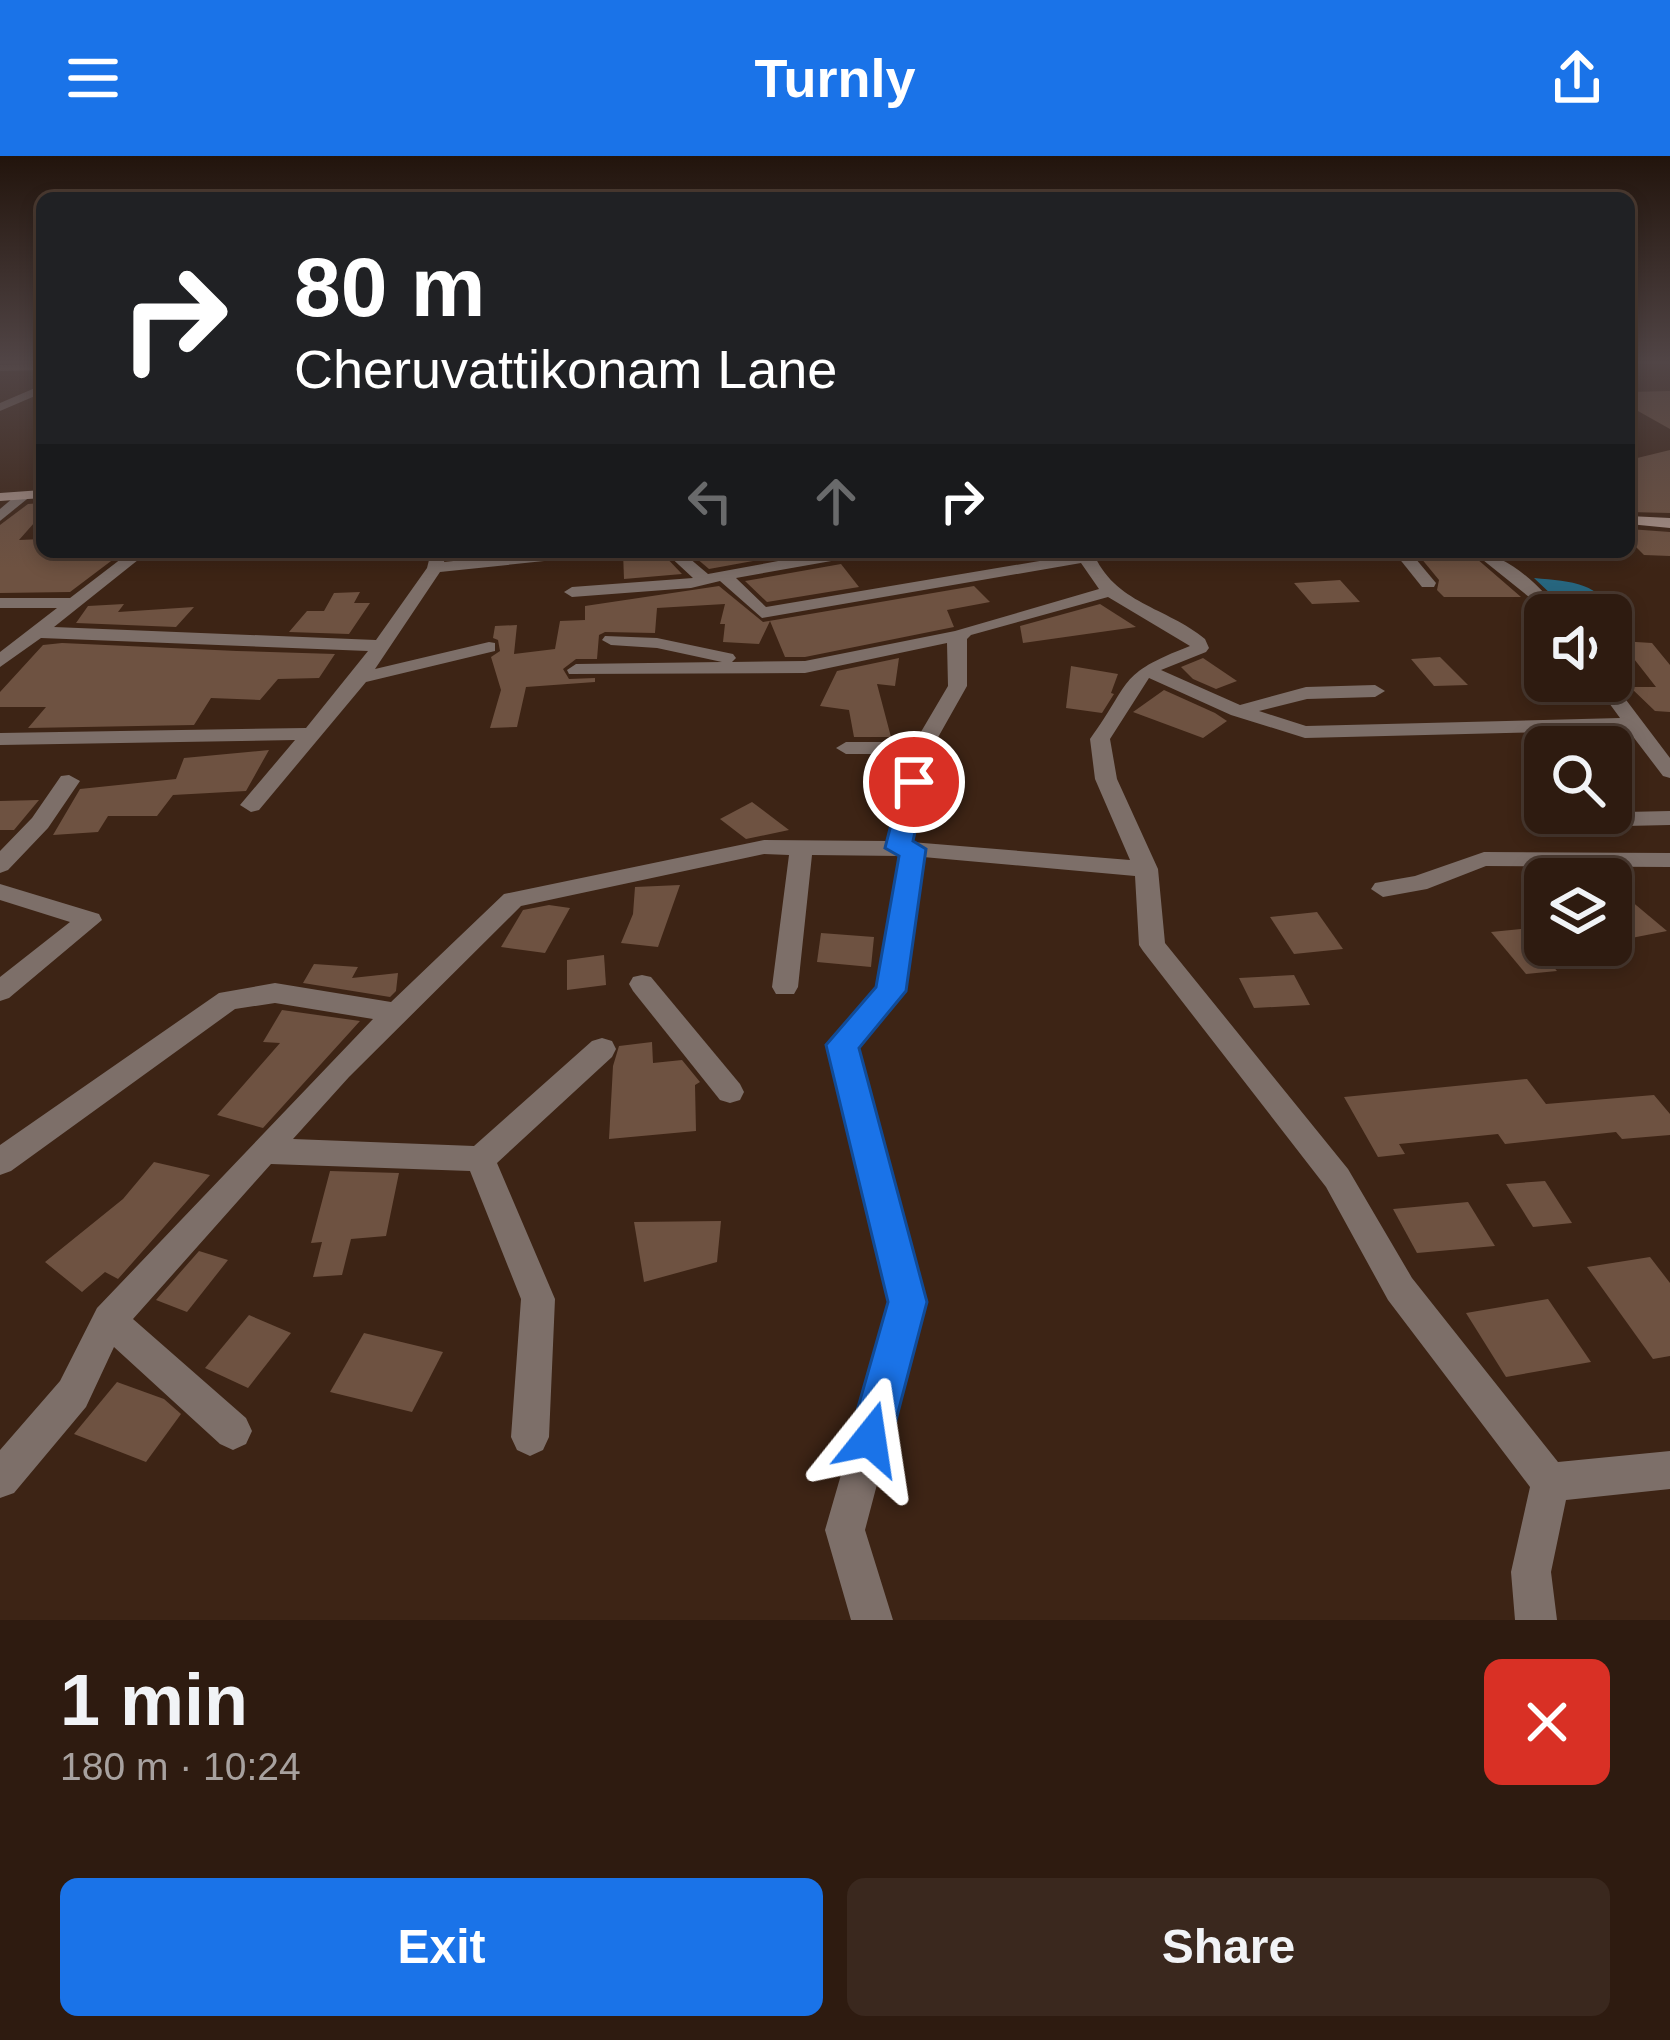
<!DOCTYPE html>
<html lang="en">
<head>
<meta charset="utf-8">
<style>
  :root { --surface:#2e1b10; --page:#3a281e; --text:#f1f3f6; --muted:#a7a19f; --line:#493930; --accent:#1a73e8 }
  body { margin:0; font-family:Arial,sans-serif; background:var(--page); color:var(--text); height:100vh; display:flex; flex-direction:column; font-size:45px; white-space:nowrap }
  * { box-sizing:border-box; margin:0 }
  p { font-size:39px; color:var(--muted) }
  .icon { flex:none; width:66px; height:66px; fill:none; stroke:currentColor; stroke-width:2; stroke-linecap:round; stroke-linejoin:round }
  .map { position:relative; height:1464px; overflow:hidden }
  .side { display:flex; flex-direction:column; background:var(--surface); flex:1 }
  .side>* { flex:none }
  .banner { position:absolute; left:36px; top:36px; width:1599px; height:366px; border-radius:18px; box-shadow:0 6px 18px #0003,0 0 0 3px var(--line); background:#202124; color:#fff; overflow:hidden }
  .buttons { position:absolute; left:1524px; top:438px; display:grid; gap:24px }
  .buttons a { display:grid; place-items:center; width:108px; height:108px; border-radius:18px; background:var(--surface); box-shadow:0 6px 18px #0003,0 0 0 3px var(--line); font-size:60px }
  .pin { position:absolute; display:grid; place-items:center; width:102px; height:102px; color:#fff; margin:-51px; border:6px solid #fff; border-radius:50%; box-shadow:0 3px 12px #0007 }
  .me { position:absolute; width:132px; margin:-66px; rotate:15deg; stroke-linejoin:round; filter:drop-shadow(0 0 9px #0008) }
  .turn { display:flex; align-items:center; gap:42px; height:252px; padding:0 60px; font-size:54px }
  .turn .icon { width:156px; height:156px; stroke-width:2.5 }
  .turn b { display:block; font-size:84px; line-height:102px }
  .lanes { display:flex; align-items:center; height:114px; padding:0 60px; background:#0003; justify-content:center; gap:60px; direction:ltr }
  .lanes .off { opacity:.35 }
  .round { display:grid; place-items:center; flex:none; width:126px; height:126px; border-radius:18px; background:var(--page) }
  .head { display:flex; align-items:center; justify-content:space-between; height:204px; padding:0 60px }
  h1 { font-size:72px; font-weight:800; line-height:90px }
  .button { display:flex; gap:24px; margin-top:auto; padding:24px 60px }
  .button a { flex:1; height:138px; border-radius:18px; background:var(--accent); color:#fff; font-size:48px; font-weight:800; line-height:138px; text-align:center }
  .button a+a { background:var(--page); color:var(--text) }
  header { display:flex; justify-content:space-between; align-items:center; height:156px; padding:0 60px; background:var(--accent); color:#fff; font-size:54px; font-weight:800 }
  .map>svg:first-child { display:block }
  .water { fill:#27667f }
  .building { fill:#6e5241 }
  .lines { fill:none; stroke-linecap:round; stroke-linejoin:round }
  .street { fill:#7d6f69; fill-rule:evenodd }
  .secondary { fill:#ac958b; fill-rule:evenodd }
  .route { fill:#1a73e8; stroke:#114b97; stroke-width:3 }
</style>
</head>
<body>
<header><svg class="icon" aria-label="menu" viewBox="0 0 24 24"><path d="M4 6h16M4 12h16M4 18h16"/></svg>Turnly<svg class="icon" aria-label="share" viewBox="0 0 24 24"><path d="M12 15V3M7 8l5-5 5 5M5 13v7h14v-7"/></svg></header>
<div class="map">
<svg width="1670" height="1464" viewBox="0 0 1670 1464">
  <rect width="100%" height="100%" fill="#3d2415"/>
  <path class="water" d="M 1534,422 C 1574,426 1598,425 1619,464 L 1611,464 L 1611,459 L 1573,459 Z"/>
  <g class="building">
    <polygon points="1670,235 1670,273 1629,250 1629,236"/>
    <polygon points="1670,294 1670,357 1629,356 1629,304"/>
    <polygon points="42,347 42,358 19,384 42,383 42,398 123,396 70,436 0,437 0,369 28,348"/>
    <polygon points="1629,373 1670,376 1670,400 1644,399 1629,384"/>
    <polygon points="623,396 661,396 682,418 624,423"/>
    <polygon points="689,396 802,396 709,413"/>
    <polygon points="1416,396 1469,396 1521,441 1444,441 1437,434 1439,424"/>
    <polygon points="841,408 859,431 767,446 745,425"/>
    <polygon points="1340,424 1360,446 1312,448 1294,427"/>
    <polygon points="719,430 763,466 974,430 990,446 947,454 954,471 805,501 785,501 770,465 759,488 723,486 725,468 720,468 725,448 657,452 655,477 605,476 599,479 597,503 576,503 563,513 569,523 595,522 595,526 526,531 517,571 490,572 501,534 491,501 500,495 498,484 493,482 495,470 517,469 514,498 555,493 560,465 585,464 585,450"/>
    <polygon points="360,436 354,447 370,447 349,478 289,476 307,455 324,455 334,437"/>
    <polygon points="124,448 118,456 194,451 176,471 76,467 88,450"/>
    <polygon points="1100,448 1136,471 1023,487 1020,470"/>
    <polygon points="1620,485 1652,487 1670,509 1670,556 1655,555 1630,531 1656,531"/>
    <polygon points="62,487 237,495 335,498 319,522 278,523 260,544 211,542 194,569 28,572 46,551 0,551 0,536 43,489"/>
    <polygon points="1440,501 1468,529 1434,530 1411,503"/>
    <polygon points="899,502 895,530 877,528 891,581 854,581 849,554 820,550 837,515"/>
    <polygon points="1203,502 1237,525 1216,533 1193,523 1181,511"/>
    <polygon points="1071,510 1118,518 1111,537 1114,538 1102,557 1066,552"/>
    <polygon points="1164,534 1215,557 1227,565 1203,582 1133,556"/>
    <polygon points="269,594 246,635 173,639 157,660 108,660 98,676 53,679 80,633 176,623 184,602"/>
    <polygon points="39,644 14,674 0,674 0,645"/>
    <polygon points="752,646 789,674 746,683 720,663"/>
    <polygon points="680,729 658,791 621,787 633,758 635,731"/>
    <polygon points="1630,744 1667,775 1611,786 1611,748"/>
    <polygon points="549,749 570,752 545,797 501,791 523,754"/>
    <polygon points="1317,756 1343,793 1294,798 1270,761"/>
    <polygon points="1521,773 1557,815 1526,818 1491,776"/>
    <polygon points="821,777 874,781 871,811 817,806"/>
    <polygon points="604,799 606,829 567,834 567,804"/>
    <polygon points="314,808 358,811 352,822 398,817 396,835 390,841 303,827"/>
    <polygon points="1294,819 1310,849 1254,852 1239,822"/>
    <polygon points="282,854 360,865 263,972 217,959 280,887 263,886"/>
    <polygon points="652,886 653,907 682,904 700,926 695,929 696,975 609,983 613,910 619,890"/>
    <polygon points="1527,923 1546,948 1654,939 1670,958 1670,979 1622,983 1616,976 1505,988 1498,978 1399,988 1405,998 1378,1001 1344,941"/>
    <polygon points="154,1006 210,1019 118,1123 105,1116 82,1136 45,1106 123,1043"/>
    <polygon points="330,1015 399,1017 386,1080 351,1083 342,1119 313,1121 322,1086 311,1087"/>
    <polygon points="1545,1025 1572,1067 1533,1071 1506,1028"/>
    <polygon points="1468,1046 1495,1090 1417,1097 1393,1053"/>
    <polygon points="721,1065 717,1106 644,1126 634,1066"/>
    <polygon points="199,1095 228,1104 187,1156 156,1144"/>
    <polygon points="1650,1101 1670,1127 1670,1200 1653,1203 1587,1111"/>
    <polygon points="1548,1143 1591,1206 1506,1221 1466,1157"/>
    <polygon points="249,1159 291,1177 248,1232 205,1212"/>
    <polygon points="364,1177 443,1196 412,1256 330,1236"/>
    <polygon points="117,1226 164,1243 181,1258 146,1306 74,1278"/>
  </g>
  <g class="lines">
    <g class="street">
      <polygon points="42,208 42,214 0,215 0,209"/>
      <polygon points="42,229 42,237 0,255 0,247"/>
      <polygon points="20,336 32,339 0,365 0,353"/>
      <polygon points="130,396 148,396 54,471 376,484 427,412 431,396 447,396 444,406 538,396 581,397 573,402 440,416 375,513 489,486 495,487 495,495 366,526 259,654 251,656 240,649 295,584 0,589 0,577 306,572 368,495 41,482 0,511 0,496 57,452 0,452 0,442 70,442"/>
      <path d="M 665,396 L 682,396 L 708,418 L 827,396 L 862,396 L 854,401 L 736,422 L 766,451 L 1093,396 C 1114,448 1167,451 1205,483 L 1209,492 L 1206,496 L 1161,514 L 1240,549 L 1306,531 L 1375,529 L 1385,535 L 1375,541 L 1307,543 L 1259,555 L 1306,570 L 1620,562 L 1593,525 L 1611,524 L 1670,602 L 1670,622 L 1663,620 L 1628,574 L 1305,582 L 1231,559 L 1149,522 L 1110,583 L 1117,623 L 1158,713 L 1165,787 L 1348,1013 L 1412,1122 L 1558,1306 L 1670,1295 L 1670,1333 L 1566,1344 L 1551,1416 L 1557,1464 L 1515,1464 L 1511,1416 L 1530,1331 L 1388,1144 L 1326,1031 L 1143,795 L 1139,789 L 1135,720 L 923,701 L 904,835 L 857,891 L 925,1146 L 865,1374 L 893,1464 L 851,1464 L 825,1374 L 891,1146 L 828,889 L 878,832 L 900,700 L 812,699 L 798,831 L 794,838 L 776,838 L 772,831 L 789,699 L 764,698 L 521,750 L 349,921 L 293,983 L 474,990 L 592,885 L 602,882 L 612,885 L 616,893 L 612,901 L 497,1007 L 555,1143 L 549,1281 L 543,1294 L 530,1300 L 517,1294 L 511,1281 L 521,1143 L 470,1015 L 271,1008 L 133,1163 L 246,1262 L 252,1275 L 246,1288 L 233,1294 L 220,1288 L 114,1191 L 86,1251 L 14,1337 L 0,1342 L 0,1294 L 60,1225 L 97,1152 L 373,863 L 275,847 L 235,853 L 11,1015 L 0,1019 L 0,989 L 219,837 L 275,827 L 391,846 L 504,738 L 764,684 L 888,685 L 910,598 L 846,598 L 836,592 L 846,586 L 915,586 L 948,530 L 947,487 L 805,517 L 569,518 L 567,514 L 576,508 L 722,506 L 657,492 L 611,489 L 602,484 L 605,480 L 657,482 L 733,498 L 736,502 L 732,506 L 805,505 L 955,475 L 1099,433 L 1081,407 L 762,462 L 720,425 L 691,432 L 572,441 L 564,436 L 572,431 L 693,422 ZM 1108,441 L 1190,490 C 1115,519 1133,525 1090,583 L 1095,623 L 1130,704 L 911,686 L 932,592 L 967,530 L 967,483 L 971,479 Z"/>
      <polygon points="1394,396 1410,396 1436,427 1434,431 1422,431"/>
      <path d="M 1473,396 C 1507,396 1543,433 1563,459 L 1545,459 L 1534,445 Z"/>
      <polygon points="69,619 80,625 48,672 8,714 0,717 0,695 32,662 61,620"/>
      <polygon points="1670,655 1670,669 1625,670 1614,663 1625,656"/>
      <polygon points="1484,696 1670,697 1670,711 1486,710 1427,733 1383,741 1371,733 1375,727 1415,720"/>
      <polygon points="0,728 99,758 102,764 9,842 0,845 0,821 70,766 0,744"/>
      <polygon points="642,819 651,821 740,928 744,936 740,944 730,947 720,944 633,835 629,828 633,821"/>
    </g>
    <g class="secondary">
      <polygon points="42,334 42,342 0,345 0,337"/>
      <polygon points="1629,360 1670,362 1670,372 1629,368"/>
    </g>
  </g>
  <linearGradient id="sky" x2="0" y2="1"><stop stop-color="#22140c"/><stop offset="0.5" stop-color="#514546"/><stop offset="1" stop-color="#514546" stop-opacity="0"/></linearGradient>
  <rect width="1670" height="413" fill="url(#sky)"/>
  <polygon class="route" points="914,618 926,626 913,685 926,693 906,835 859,892 927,1146 891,1283 885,1298 870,1304 855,1298 849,1283 888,1146 826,889 876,831 899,700 885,692 902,626"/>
</svg>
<div class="buttons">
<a><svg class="icon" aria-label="sound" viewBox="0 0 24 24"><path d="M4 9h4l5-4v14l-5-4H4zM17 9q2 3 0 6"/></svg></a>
<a><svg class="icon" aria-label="search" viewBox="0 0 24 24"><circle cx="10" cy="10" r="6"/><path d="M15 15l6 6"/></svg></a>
<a><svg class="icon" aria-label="layers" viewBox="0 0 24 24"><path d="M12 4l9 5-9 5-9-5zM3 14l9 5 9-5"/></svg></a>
</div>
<div class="pin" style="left:914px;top:626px;background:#d93025"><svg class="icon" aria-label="arrive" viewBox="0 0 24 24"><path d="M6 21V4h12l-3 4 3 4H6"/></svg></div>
<svg class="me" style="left:870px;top:1283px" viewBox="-20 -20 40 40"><path d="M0-17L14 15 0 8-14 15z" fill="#1a73e8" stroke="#fff" stroke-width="4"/></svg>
<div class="banner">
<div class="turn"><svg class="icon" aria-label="right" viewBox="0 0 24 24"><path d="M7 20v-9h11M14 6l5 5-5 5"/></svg><div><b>80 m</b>Cheruvattikonam Lane</div></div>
<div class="lanes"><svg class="icon off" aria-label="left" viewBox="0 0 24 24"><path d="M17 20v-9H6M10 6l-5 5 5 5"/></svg><svg class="icon off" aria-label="ahead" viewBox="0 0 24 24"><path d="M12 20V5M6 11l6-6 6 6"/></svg><svg class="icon" aria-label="right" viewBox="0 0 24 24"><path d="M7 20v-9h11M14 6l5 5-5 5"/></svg></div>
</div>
</div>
<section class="side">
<div class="head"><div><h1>1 min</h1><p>180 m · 10:24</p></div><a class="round" style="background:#d93025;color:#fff"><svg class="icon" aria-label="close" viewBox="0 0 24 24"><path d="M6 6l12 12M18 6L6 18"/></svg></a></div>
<div class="button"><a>Exit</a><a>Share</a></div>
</section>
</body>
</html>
